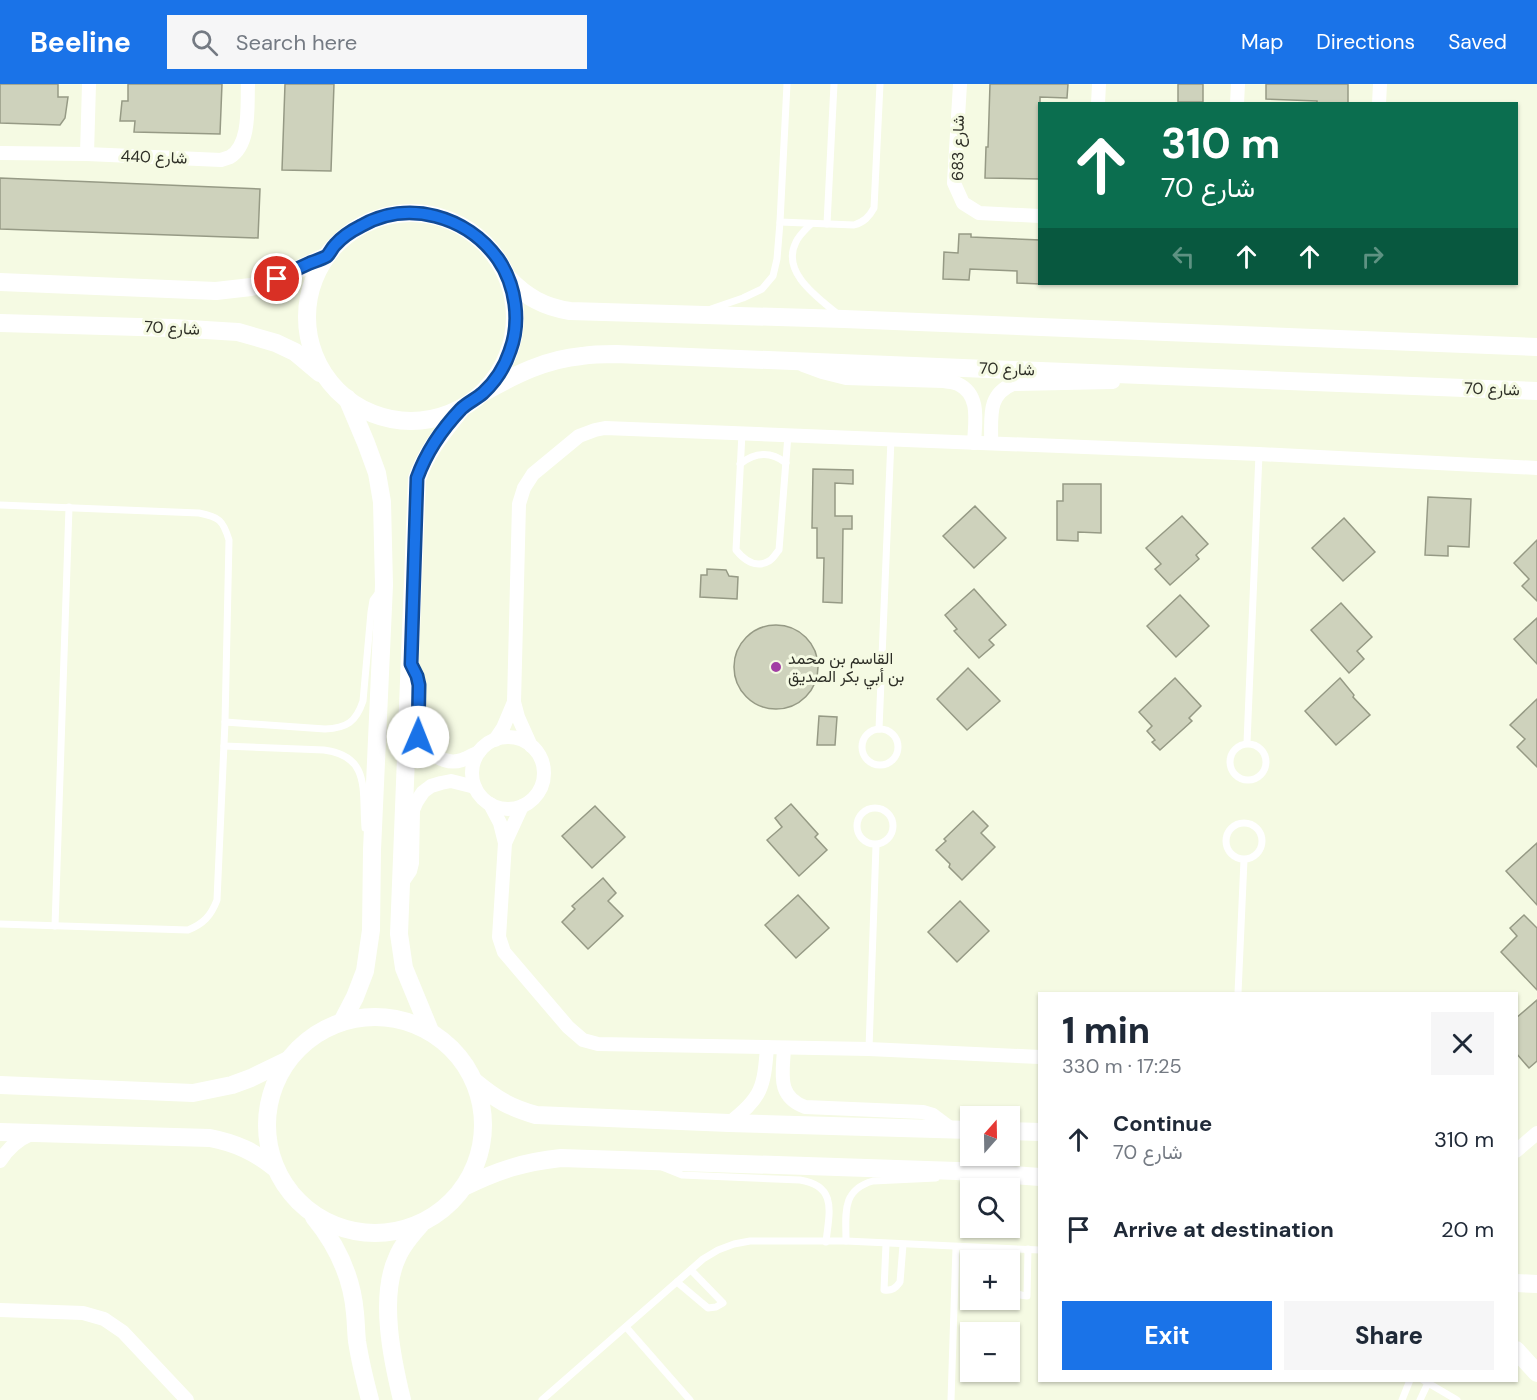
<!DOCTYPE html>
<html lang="en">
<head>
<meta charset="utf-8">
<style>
  :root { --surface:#fff; --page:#f6f6f7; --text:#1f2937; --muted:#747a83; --accent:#1a73e8 }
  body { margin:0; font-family:"DM Sans",Vazirmatn,sans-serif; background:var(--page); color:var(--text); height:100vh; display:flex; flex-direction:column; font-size:22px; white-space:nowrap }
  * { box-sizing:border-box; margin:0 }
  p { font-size:20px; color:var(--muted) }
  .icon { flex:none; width:33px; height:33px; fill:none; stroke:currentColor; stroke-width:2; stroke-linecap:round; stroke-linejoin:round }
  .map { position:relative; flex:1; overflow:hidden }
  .drawer { position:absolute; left:1038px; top:908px; width:480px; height:390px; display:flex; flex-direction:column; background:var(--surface); border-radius:0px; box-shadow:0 2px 4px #0004 }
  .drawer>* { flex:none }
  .hud { position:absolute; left:1038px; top:18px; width:480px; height:183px; border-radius:0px; box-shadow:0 2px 4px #0004; background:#0b6e4f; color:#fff; overflow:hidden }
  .needle { width:39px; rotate:20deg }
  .buttons { position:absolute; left:960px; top:1022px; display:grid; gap:12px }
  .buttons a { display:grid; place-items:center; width:60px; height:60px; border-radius:0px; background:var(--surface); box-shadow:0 2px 4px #0004; font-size:30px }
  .pin { position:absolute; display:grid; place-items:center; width:51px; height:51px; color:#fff; margin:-26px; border:3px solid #fff; border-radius:50%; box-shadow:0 2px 6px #0007 }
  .me { position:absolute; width:66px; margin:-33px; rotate:1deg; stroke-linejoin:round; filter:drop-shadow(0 0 4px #0008) }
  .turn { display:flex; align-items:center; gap:21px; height:126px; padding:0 24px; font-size:27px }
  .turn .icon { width:78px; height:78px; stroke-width:2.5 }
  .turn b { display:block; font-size:42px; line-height:51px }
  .lanes { display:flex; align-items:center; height:57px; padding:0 24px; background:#0003; justify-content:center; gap:30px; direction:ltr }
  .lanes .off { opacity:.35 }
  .round { display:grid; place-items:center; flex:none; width:63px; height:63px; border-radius:0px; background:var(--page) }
  .headline { display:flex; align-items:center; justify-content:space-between; height:102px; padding:0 24px }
  h1 { font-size:36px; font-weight:800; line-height:45px }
  .primary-button { display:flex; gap:12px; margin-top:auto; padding:12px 24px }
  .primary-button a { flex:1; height:69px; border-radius:0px; background:var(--accent); color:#fff; font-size:24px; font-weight:800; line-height:69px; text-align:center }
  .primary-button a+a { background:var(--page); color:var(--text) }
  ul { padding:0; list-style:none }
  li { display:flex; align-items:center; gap:18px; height:90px; padding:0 24px }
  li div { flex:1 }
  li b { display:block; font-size:22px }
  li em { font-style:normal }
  header { display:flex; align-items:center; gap:36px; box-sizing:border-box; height:84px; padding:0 30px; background:var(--accent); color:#fff }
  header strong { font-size:28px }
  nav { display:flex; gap:33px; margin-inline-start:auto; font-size:21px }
  .search { width:420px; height:54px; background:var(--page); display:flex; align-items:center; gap:15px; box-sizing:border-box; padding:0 21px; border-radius:0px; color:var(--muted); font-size:22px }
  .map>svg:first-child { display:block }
  .building { fill:#ced2bc; stroke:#969a85; stroke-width:1.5 }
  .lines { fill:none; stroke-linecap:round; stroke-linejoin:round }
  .lane { stroke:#fff; stroke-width:7 }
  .street { stroke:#fff; stroke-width:14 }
  .secondary { stroke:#fff; stroke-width:18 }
  .route-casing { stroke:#114b97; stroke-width:15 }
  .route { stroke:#1a73e8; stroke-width:10 }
  .poi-dot { fill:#a23fa4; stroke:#f5fae3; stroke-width:2 }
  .labels { text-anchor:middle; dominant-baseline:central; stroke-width:6; stroke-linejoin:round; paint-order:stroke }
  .street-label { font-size:16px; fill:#2d2e26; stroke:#f5fae3 }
  .poi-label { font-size:16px; fill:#2d2e26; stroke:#f5fae3; text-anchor:start }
</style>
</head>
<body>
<header>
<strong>Beeline</strong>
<div class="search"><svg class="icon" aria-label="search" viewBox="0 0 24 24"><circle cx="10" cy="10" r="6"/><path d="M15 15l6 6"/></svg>Search here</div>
<nav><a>Map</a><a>Directions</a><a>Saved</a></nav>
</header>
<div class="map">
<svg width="1537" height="1316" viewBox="0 0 1537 1316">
  <rect width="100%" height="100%" fill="#f5fae3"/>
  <g class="building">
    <polygon points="0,0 58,0 58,13 68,13 65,34 60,41 0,39"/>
    <polygon points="128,0 222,0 220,50 134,48 135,37 120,37 122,17 128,17"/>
    <polygon points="285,0 334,0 331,87 282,86"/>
    <polygon points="990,0 1068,0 1067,14 1040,13 1040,95 985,94 986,63 988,63"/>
    <rect x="1178" y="0" width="25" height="18"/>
    <polygon points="1266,0 1348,0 1348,20 1317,20 1317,17 1266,15"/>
    <polygon points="0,94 260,105 258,154 0,145"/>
    <polygon points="959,150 971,150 971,153 1040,156 1040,200 1017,199 1017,187 970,185 969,196 943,195 944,168 958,169"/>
    <polygon points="813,385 853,386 853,400 835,399 835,432 852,432 852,445 843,445 842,519 823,518 824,474 817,474 817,444 812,444"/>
    <polygon points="1063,400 1101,400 1101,449 1078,448 1078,457 1057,456 1057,417 1063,417"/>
    <polygon points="1428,413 1471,415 1469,463 1448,462 1448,472 1425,471"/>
    <polygon points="975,422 1006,454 974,484 943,452"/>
    <polygon points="1182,432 1208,460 1196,471 1199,475 1170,501 1155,485 1161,480 1146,464"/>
    <polygon points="1344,434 1375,468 1343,497 1312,464"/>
    <polygon points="1537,456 1537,517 1522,502 1529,495 1514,479"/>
    <polygon points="707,485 726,486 729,492 738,493 737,515 700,513 701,491 707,491"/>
    <polygon points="974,505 1006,541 989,556 994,561 979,574 954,547 957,545 945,531"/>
    <polygon points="1180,511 1209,542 1176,573 1147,542"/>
    <polygon points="1341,519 1372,553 1357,567 1364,575 1349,589 1311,546"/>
    <polygon points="1537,534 1537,580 1514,555"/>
    <circle cx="776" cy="583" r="42"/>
    <polygon points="968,584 1000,617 967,646 937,615"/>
    <polygon points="1175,594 1201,622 1189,634 1192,637 1160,666 1152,658 1155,656 1147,647 1152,642 1139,628"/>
    <polygon points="1340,594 1354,611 1353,613 1370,631 1336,661 1305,627"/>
    <polygon points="1537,615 1537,683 1517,663 1525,655 1510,641"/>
    <polygon points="819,632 837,633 835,661 817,661"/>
    <polygon points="791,720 818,750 815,753 827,766 799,792 767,756 782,743 775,734"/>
    <polygon points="595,722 625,753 592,784 562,752"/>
    <polygon points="973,727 988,742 981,749 995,763 962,796 949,783 950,780 936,766 946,757 944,755"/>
    <polygon points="1537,759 1537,821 1506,787"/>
    <polygon points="603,794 616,809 608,817 623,832 588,865 562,838 575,825 572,822"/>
    <polygon points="798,811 829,844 796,874 765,841"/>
    <polygon points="960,817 989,847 957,878 928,848"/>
    <polygon points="1524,831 1537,844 1537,906 1501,868 1517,852 1510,844"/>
    <polygon points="1537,916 1537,977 1529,984 1516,969 1516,934"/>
  </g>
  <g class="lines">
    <g class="lane">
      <path d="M 780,138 L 854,141 C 864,138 869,133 874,124 L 880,0"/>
      <path d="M 811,140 C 806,145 799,151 796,158 C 780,189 820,215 840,232"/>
      <polyline points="827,140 834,0"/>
      <polyline points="711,225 743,214 762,205 773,192 777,175 780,138 787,0"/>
      <path d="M 742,349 L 736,466 C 744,476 756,485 769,477 C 773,475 776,469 779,466 L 788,351"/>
      <path d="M 740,380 C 755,368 771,367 786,379"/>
      <path d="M 0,421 L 199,429 C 219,433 223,436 229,456 L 225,638 L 217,816 C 211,832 203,840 188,846 L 0,840"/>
      <path d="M 225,638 L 325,645 C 347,644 356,638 363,617 L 371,528 L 373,516 L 379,508"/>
      <circle cx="880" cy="663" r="18"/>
      <polyline points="879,645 891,355"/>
      <polyline points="1247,659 1259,370"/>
      <circle cx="1248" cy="678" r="18"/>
      <path d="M 224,662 L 324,666 C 371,672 362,707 365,744"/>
      <circle cx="875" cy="742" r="18"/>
      <circle cx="1244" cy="757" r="18"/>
      <polyline points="55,842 69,423"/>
      <polyline points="1238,909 1244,776"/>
      <polyline points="869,965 876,761"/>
      <path d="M 662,1083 L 682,1091 L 800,1096 C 838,1102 829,1129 826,1158"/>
      <path d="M 846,1157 C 846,1130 841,1106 873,1097 L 936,1094"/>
      <path d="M 886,1160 L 884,1206 C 892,1207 896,1204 900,1198 L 903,1161"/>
      <path d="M 1010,1179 C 1010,1194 1007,1211 1027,1212 L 1028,1165"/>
      <polyline points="677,1198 708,1224 716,1223 723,1219 691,1186"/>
      <polyline points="626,1243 690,1316"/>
      <polyline points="1423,1296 1457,1316"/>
      <polyline points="542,1316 703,1175 718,1166 734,1160 750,1157 846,1157 1040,1166"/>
      <polyline points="951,1316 956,1163"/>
      <polyline points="1402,1316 1410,1296"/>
      <polyline points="1420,1316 1428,1299"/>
    </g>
    <g class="street">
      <polyline points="960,0 954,99 963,119 979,129 1040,132"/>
      <polyline points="1098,20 1099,0"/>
      <polyline points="1237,20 1238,0"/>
      <polyline points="1379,20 1380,0"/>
      <path d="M 0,69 L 87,70 L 221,76 C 224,75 227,74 230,73 C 251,60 247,22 248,0"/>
      <polyline points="87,70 89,0"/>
      <path d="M 803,281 L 822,288 L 846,294 L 943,297 C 948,298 954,298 958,300 C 981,311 975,338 974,359"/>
      <path d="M 991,359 C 992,335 986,311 1013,300 L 1113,298"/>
      <path d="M 411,581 L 417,592 L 419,601 L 418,653 C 426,668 444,682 462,676 C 468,674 474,670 479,668"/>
      <circle cx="508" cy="689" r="36"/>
      <polyline points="495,656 503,644 514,618"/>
      <polyline points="531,662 518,633 514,618 519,420 524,404 533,390 579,352 595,346 605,344 1259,370 1537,384"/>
      <polyline points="490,720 500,739 505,759"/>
      <polyline points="522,722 505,759 499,853 504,868 568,943 583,956 598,960 869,965 1040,973"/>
      <polyline points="401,800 410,787 412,779 413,726 417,717 423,708 431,702 441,699 451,697 475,703"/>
      <path d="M 784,964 C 783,989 776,1012 805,1023 L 923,1028 L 933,1031 L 953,1046"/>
      <path d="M 729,1039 C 762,1014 764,1003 767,963"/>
      <polyline points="1516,1067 1537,1049"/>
      <path d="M 0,1077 C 8,1064 17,1056 31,1050"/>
      <polyline points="0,1226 83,1229 104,1235 123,1248 187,1316"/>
    </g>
    <g class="secondary">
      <circle cx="411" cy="233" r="104"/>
      <path d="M 508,194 C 526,213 544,223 570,227 L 844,235 L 1537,263"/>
      <polyline points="0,198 216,207 251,203 277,195 327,172"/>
      <polyline points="0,239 173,244 238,248 276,259 295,268 320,289"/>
      <path d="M 484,308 C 515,291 546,275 582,272 C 593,270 605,270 616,270 L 1537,307"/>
      <circle cx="375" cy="1041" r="108"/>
      <polyline points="342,938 355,913 365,887 371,846 372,766 384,501 382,418 377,389 366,359 347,314"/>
      <path d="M 430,947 L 404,884 L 399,850 L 417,395 C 427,366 443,348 462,324"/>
      <path d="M 475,998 C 497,1016 509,1023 536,1031 L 729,1039 L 970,1046"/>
      <polyline points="0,1001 193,1009 232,1001 251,994 288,976"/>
      <polyline points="1010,1047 1040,1048"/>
      <path d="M 0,1048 L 210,1054 C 236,1059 255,1068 275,1084"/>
      <path d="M 466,1102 C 499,1086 524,1078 561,1074 L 957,1087 L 1040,1093"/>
      <path d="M 314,1133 C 337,1161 352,1193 355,1229 C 356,1239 356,1248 357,1257 C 360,1277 365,1297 370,1316"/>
      <polyline points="1516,1199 1537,1200"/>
      <polyline points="1516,1266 1537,1289"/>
      <path d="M 402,1316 C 392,1275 379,1213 397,1174 C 402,1161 412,1150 421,1140"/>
    </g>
  </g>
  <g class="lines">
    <defs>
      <path id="route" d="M 277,195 C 288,189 299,184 310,179 C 315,177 322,175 327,172 C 330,169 332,164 335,161 C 342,153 351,147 361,142 C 408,115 467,132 498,175 C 516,201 521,238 510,267 C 505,282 495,298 483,309 C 476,315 467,319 461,325 C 442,345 426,369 417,394 L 411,580 L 417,592 L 419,601 L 418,653"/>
    </defs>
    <use href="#route" class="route-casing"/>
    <use href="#route" class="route"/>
  </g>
  <circle class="poi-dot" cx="776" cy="583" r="6"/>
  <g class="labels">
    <g class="street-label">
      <text transform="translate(958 64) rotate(-89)">شارع 683</text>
      <text transform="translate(154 73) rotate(2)">شارع 440</text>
      <text transform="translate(172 244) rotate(3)">شارع 70</text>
      <text transform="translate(1007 285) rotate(2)">شارع 70</text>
      <text transform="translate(1492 305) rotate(2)">شارع 70</text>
    </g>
    <g class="poi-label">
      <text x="788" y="574">القاسم بن محمد<tspan x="788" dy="18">بن أبي بكر الصديق</tspan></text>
    </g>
  </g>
</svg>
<div class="buttons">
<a><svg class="needle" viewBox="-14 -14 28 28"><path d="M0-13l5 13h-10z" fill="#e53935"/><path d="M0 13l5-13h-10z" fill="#747a83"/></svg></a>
<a><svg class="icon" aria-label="search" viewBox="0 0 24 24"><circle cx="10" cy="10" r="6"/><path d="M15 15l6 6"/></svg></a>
<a>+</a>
<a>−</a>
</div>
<div class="pin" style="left:277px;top:195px;background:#d93025"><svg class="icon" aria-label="arrive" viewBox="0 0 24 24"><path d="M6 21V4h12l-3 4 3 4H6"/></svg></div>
<svg class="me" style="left:418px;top:653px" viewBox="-20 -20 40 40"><circle r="19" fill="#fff"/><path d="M0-13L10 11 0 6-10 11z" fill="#1a73e8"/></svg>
<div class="hud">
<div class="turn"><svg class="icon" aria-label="ahead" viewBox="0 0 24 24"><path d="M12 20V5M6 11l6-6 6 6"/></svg><div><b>310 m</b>شارع 70</div></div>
<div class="lanes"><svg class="icon off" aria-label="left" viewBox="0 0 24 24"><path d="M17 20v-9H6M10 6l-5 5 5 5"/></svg><svg class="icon" aria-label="ahead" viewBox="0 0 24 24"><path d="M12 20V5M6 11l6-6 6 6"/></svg><svg class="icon" aria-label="ahead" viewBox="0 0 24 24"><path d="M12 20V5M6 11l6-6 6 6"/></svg><svg class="icon off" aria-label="right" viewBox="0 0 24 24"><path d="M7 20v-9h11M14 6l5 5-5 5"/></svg></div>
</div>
<section class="drawer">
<div class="headline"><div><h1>1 min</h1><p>330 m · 17:25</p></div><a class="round"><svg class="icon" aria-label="close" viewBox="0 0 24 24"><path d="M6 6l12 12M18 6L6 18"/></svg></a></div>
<ul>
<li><svg class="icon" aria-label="ahead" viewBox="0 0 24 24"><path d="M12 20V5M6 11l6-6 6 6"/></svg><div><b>Continue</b><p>شارع 70</p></div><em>310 m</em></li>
<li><svg class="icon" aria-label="arrive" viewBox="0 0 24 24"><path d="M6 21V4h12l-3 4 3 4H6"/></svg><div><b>Arrive at destination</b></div><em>20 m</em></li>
</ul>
<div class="primary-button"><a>Exit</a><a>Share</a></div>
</section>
</div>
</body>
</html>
